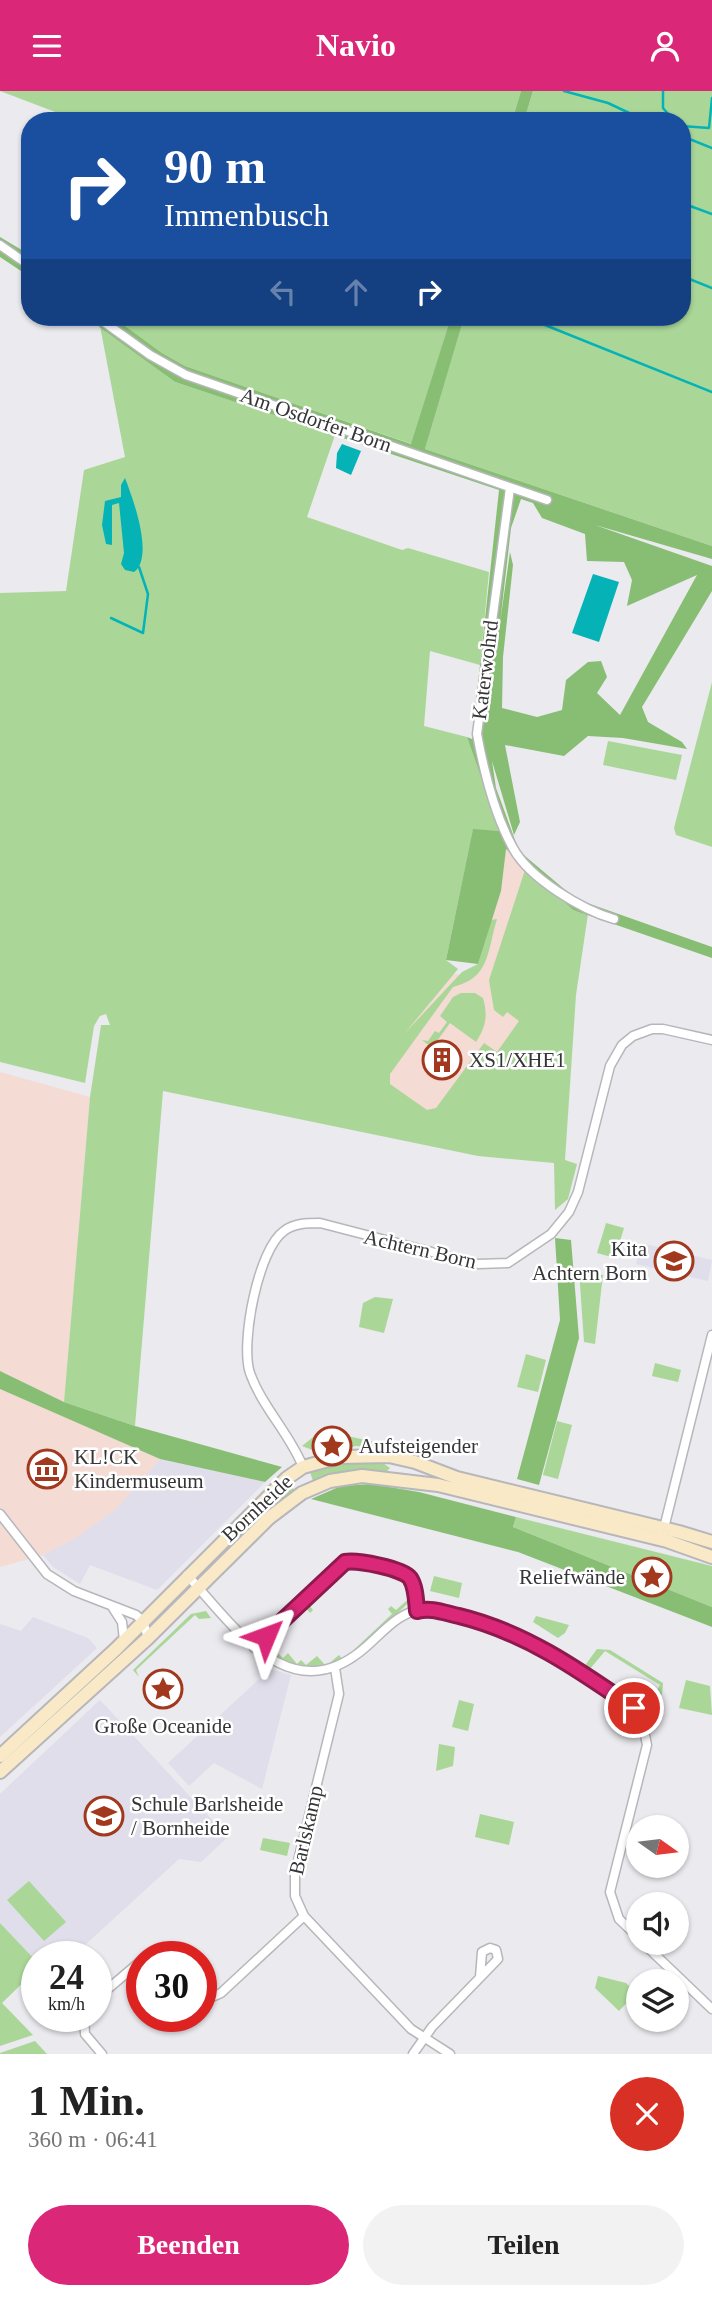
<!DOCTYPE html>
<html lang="de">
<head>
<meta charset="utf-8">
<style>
  :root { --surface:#fff; --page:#f2f2f2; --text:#222; --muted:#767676; --accent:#db2777 }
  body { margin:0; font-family:"Times New Roman",serif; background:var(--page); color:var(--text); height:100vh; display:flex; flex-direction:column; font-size:26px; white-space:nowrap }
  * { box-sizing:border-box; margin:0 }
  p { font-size:23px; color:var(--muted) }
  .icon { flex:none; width:38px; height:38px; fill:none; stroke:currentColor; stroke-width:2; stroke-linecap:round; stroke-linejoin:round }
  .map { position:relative; height:1963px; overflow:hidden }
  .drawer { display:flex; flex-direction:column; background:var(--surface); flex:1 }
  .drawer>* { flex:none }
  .guide { position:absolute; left:21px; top:21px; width:670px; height:214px; border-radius:28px; box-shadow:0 2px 5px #0004; background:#1a4fa0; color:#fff; overflow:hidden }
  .needle { width:46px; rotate:104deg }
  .buttons { position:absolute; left:626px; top:1724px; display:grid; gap:14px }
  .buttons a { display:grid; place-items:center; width:63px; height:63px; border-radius:50%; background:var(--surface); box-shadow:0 2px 5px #0004; font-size:35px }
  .speed { position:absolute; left:21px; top:1850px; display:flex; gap:14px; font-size:35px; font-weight:700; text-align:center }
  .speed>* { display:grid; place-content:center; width:91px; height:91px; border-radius:50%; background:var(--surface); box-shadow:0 2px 5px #0004; line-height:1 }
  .speed small { font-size:18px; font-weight:400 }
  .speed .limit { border:10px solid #d22; background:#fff; color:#111 }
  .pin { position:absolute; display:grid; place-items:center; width:60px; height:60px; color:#fff; margin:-30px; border:4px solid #fff; border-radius:50%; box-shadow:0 2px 7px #0007 }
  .me { position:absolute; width:77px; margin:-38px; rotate:46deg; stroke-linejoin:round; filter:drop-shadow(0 0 5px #0008) }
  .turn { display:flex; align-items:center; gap:24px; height:147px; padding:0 28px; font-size:32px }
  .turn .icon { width:91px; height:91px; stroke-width:2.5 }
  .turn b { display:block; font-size:49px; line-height:60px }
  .lanes { display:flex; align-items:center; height:66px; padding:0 28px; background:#0003; justify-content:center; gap:35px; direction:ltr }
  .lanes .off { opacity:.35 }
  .round { display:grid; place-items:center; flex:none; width:74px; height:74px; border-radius:37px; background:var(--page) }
  .headline { display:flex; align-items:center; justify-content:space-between; height:119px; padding:0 28px }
  h1 { font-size:42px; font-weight:700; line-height:52px }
  .primary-button { display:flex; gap:14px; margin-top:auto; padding:14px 28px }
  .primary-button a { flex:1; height:80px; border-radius:42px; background:var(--accent); color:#fff; font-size:28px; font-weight:700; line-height:80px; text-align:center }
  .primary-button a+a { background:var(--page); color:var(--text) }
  header { display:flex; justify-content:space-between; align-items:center; height:91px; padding:0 28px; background:var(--accent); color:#fff; font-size:32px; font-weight:700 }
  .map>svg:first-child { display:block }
  .built { fill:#dfdeea }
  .industrial { fill:#f4dbd4 }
  .green { fill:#aad798 }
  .forest { fill:#88be73; fill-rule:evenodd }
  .water { fill:#05b3b6 }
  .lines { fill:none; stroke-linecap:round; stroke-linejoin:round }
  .stream { stroke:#05b3b6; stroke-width:2.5 }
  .street-casing { stroke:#b7b6bb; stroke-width:11 }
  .secondary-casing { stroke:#b7b6bb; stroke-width:16 }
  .street { stroke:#fff; stroke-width:8 }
  .secondary { stroke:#f9e9c6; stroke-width:12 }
  .route-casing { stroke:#8e194d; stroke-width:18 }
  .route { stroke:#db2777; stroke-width:12 }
  .labels { text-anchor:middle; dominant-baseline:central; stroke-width:5; stroke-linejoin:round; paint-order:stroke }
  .street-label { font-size:21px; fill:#353537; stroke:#fff }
  .poi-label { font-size:21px; fill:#353537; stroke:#fff; text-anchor:start }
</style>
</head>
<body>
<header><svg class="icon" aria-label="menu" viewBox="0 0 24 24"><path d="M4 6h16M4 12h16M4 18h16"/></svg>Navio<svg class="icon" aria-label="person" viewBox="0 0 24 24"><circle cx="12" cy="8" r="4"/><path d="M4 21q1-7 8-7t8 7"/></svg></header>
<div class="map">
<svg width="712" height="1963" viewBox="0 0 712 1963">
  <rect width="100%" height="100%" fill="#eaeaef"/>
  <g class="built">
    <polygon points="641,1152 712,1169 708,1190 636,1173"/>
    <polygon points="160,1368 265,1391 157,1499 90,1474 80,1493 53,1476 43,1464 77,1446 117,1417"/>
    <polygon points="33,1526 88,1547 97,1557 0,1646 0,1533 21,1540"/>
    <polygon points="270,1578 291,1584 262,1698 214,1672 189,1695 168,1672"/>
    <polygon points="100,1609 228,1746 201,1771 179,1768 73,1865 37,1866 37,1871 0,1832 0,1703"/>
  </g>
  <g class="industrial">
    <polygon points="505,758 573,819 566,880 445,1048 368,991 448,883 474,884 501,800"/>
    <polygon points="0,981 90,1006 64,1311 0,1280"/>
    <polygon points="0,1298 160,1368 117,1417 77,1446 43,1464 0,1476"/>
  </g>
  <g class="green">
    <polygon points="0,0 521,0 512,30 79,30"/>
    <polygon points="533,0 712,0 712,455 425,358 463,226 682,226 682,30 524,30"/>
    <polygon points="113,226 451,226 412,353 185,275 162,262"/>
    <path d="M 100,235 L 175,291 L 335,344 L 307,426 L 402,459 L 408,457 L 489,481 L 480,574 L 430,560 L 424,635 L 467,646 L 501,740 L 473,739 L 446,869 L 458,878 L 405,942 L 462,881 L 478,873 L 491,829 L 497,828 C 487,861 490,887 453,896 L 390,983 L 390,993 L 427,1019 L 436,1017 L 484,952 L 497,961 L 519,930 L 507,921 L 503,926 L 494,919 L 489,889 L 526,776 L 573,819 L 588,823 L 576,904 L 565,1069 L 577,1073 L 568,1108 L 555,1119 L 554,1072 L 478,1065 L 163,1000 L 135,1335 L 64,1311 L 90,1006 L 101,934 L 110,934 L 106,923 L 100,925 L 94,935 L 85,992 L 0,971 L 0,502 L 66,500 L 84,379 L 125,366 Z"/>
    <polygon points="712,591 712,756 676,744 674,737"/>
    <polygon points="608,650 682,664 676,689 603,674"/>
    <path d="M 461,902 L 475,902 L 483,907 C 488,924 486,936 476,951 L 450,932 L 432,957 L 422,949 L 428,950 L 435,940 L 439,942 L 447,931 L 440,925 L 453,906 Z"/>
    <polygon points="606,1132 624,1137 615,1167 597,1162"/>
    <polygon points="579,1179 603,1184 595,1253 584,1251"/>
    <polygon points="375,1206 393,1208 384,1242 359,1236 363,1212"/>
    <polygon points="526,1263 546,1269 538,1301 517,1296"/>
    <polygon points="655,1272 681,1279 678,1291 652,1285"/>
    <polygon points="557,1330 572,1334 558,1388 543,1384"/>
    <polygon points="322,1339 391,1355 391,1358 356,1355 320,1362 302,1355"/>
    <polygon points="345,1369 381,1371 390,1377 386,1381 349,1380 314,1393 309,1378"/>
    <polygon points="287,1392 297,1401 212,1477 209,1475"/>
    <polygon points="516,1426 712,1475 712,1516 513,1436"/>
    <polygon points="434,1485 462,1492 459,1507 430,1500"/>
    <path d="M 410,1497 L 412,1506 C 410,1514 361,1554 350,1564 C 341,1571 331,1575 319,1576 C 299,1578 257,1567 277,1541 L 323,1499 L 309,1514 L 313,1519 L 310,1522 L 306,1517 L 272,1548 L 276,1553 L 273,1557 L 283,1567 L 288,1562 L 297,1573 L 301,1569 L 306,1574 L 317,1565 L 326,1575 L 339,1564 L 343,1569 L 392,1523 L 388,1518 L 391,1515 L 396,1519 L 411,1506 L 406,1500 Z"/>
    <polygon points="206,1520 211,1527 199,1528 195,1524 136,1579 139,1586 133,1579 191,1523"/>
    <polygon points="536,1525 569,1534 565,1542 558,1547 533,1531"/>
    <polygon points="597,1558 610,1559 663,1592 662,1604 656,1601 660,1594 605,1560 589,1579 649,1616 654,1609 659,1612 654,1618 645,1621 588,1581 586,1573"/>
    <polygon points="686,1589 710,1595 712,1624 679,1617"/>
    <polygon points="459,1609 474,1613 468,1640 452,1636"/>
    <polygon points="439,1653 455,1656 453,1675 436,1680"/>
    <polygon points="480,1723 514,1731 509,1754 475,1746"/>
    <polygon points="263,1747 290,1752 287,1765 260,1759"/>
    <polygon points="29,1790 66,1831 44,1850 7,1809"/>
    <polygon points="0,1832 37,1871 37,1878 2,1912 33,1944 0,1955"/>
    <polygon points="598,1885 626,1892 636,1902 619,1920 595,1897"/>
    <polygon points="35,1950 47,1963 0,1963 0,1962"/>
  </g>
  <g class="forest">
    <polygon points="521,0 533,0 524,30 512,30"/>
    <polygon points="0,146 30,164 30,186 0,166"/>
    <path d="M 86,226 L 113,226 L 162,262 L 185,275 L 411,353 L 451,226 L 464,226 L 425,358 L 712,455 L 712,468 L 595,434 L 712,475 L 712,500 L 642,616 L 648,631 L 682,651 L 687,658 L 623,647 L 588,645 L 564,665 L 505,654 L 520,731 L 514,744 L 492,670 L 496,697 L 519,760 L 576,808 L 712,856 L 712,867 L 573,819 L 506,758 L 501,800 L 478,873 L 446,869 L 473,738 L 500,740 L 467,646 L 472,648 L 499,399 L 175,291 ZM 521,408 L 533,412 L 542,427 L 585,443 L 587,470 L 624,471 L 632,489 L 627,515 L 697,484 L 620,624 L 597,602 L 607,586 L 601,570 L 588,571 L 566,589 L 562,619 L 537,626 L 502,617 L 503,566 L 513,474 L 510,461 L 500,532 L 511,437 Z"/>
    <polygon points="555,1147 571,1149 579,1247 539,1394 517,1388 560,1229"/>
    <polygon points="0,1280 64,1311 135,1335 282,1376 265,1391 160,1368 0,1298"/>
    <polygon points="371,1393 419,1401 516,1426 513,1436 712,1516 712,1536 518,1461 311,1408 341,1395"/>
  </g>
  <g class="water">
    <polygon points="342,353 361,360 351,384 336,377 337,362"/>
    <path d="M 125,387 C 132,405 155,466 134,481 L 125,479 L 121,473 L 124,462 L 119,412 L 112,414 L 112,454 L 106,453 L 102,434 L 105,410 L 121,406 L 121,394 Z"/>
    <polygon points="593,483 619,491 599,551 572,542"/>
  </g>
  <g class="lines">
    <g class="stream">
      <polyline points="564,0 608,12 646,30"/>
      <polyline points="663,0 663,17 674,30"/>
      <polyline points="682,35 709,37 712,7"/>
      <polyline points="682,45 712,57"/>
      <polyline points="682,112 712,123"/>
      <polyline points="682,185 712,197"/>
      <polyline points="525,226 712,301"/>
      <polyline points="111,527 143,542 148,503 139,476"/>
    </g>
    <defs>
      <g id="street">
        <polyline points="0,154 30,175"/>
        <polyline points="97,226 150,264 186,284 547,409"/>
        <path d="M 510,397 L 477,643 C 484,681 494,723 513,757 C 529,787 582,819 614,828"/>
        <path d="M 303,1376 C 290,1343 262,1316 250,1282 C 240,1253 258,1158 284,1140 C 294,1132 308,1132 320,1132 L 478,1173 L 508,1172 L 551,1143 L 569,1121 L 578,1101 L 610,975 L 622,954 L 633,945 L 652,938 L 663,938 L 712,949"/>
        <polyline points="0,1423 47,1483 74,1500 136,1524 143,1530 148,1547"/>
        <polyline points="663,1441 712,1244"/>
        <path d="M 187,1484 C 236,1537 291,1623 367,1555 C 384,1540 400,1520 424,1518 C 436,1518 449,1523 461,1525 C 526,1541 579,1580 634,1617 L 642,1630 L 647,1654 L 610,1801 L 619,1828 L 639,1847"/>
        <polyline points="113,1517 122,1531 124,1549"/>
        <path d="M 254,1557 L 345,1471 C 357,1469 402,1477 410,1487 C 416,1496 416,1510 417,1520"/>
        <polyline points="335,1577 339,1603 295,1782 295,1805 304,1825 411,1938 450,1963"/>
        <polyline points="643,1852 712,1918"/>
        <polyline points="201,1906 212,1906 221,1902 304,1825"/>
        <polyline points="96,1908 142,1869"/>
        <polyline points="84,1925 85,1943 102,1963"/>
        <polyline points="413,1963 432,1936 498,1868 496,1859 490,1857 482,1861 480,1886"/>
      </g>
      <g id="secondary">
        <polyline points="0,1665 116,1558 287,1387 303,1376 340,1366 389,1365 415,1371 457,1387 679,1441 712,1451"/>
        <polyline points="0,1681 148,1547 269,1427 302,1402 330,1390 362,1385 438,1394 667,1450 712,1466"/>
      </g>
    </defs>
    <use href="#street" class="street-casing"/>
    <use href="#secondary" class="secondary-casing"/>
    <use href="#street" class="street"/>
    <use href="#secondary" class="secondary"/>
  </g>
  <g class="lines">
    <defs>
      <path id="route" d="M 266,1545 L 345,1471 C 357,1469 402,1477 410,1487 C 416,1496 416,1510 417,1520 C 431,1516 445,1522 459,1525 C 525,1541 579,1579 634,1617"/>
    </defs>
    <use href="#route" class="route-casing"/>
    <use href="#route" class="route"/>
  </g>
  <defs>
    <symbol id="building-ring" viewBox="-11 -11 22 22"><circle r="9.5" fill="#fff" stroke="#a2391e" stroke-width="1.5"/><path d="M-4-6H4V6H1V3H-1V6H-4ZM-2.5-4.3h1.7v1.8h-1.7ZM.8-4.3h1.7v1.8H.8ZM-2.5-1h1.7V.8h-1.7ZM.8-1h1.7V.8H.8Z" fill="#a2391e"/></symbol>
    <symbol id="school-ring" viewBox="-11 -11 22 22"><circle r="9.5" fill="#fff" stroke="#a2391e" stroke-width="1.5"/><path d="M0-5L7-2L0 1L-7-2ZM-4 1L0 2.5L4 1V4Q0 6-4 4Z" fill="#a2391e"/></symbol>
    <symbol id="sight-ring" viewBox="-11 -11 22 22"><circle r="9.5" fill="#fff" stroke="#a2391e" stroke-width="1.5"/><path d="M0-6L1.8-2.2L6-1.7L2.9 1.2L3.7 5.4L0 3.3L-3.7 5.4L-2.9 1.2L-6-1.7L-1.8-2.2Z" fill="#a2391e"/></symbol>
    <symbol id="museum-ring" viewBox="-11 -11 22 22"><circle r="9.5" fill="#fff" stroke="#a2391e" stroke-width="1.5"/><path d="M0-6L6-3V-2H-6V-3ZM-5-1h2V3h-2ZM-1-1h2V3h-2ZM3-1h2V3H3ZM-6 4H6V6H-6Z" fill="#a2391e"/></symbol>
  </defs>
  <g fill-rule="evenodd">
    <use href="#building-ring" x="420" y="947" width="44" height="44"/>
    <use href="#school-ring" x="652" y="1148" width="44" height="44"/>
    <use href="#sight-ring" x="310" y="1333" width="44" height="44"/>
    <use href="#museum-ring" x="25" y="1356" width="44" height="44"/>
    <use href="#sight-ring" x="630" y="1464" width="44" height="44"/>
    <use href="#sight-ring" x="141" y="1576" width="44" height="44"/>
    <use href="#school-ring" x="82" y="1703" width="44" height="44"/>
  </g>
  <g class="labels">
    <g class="street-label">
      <text transform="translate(316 329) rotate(19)">Am Osdorfer Born</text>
      <text transform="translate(485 579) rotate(-83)">Katerwohrd</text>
      <text transform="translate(420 1158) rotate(13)">Achtern Born</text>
      <text transform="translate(257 1417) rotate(-43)">Bornheide</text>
      <text transform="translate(306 1739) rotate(-77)">Barlskamp</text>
    </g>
    <g class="poi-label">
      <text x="469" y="969">XS1/XHE1</text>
      <text x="647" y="1158" text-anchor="end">Kita<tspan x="647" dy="24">Achtern Born</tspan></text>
      <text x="359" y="1355">Aufsteigender</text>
      <text x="74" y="1366">KL!CK<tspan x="74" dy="24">Kindermuseum</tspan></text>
      <text x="625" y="1486" text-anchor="end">Reliefwände</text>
      <text x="163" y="1635" text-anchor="middle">Große Oceanide</text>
      <text x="131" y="1713">Schule Barlsheide<tspan x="131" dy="24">/ Bornheide</tspan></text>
    </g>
  </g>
</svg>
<div class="buttons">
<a><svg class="needle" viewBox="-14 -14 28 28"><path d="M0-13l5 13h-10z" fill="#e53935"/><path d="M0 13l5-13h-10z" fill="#767676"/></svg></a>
<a><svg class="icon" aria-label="sound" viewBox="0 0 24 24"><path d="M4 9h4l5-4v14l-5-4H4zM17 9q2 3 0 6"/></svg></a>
<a><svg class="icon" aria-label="layers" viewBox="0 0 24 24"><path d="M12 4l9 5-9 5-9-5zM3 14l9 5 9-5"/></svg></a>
</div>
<div class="speed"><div>24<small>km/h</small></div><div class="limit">30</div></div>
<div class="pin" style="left:634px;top:1617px;background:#d93025"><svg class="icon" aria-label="arrive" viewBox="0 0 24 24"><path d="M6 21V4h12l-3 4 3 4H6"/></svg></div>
<svg class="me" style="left:266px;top:1545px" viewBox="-20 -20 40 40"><path d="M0-17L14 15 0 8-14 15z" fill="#db2777" stroke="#fff" stroke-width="4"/></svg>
<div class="guide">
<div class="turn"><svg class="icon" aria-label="right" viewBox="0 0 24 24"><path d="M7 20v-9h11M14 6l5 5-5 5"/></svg><div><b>90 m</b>Immenbusch</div></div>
<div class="lanes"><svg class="icon off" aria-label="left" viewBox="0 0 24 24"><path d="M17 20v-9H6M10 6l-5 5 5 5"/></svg><svg class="icon off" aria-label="ahead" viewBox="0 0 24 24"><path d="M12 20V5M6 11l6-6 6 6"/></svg><svg class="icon" aria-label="right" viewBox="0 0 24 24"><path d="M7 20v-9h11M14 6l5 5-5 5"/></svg></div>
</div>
</div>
<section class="drawer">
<div class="headline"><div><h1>1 Min.</h1><p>360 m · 06:41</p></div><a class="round" style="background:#d93025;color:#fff"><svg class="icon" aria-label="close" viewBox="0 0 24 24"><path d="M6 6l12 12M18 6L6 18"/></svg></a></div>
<div class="primary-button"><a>Beenden</a><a>Teilen</a></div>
</section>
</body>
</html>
